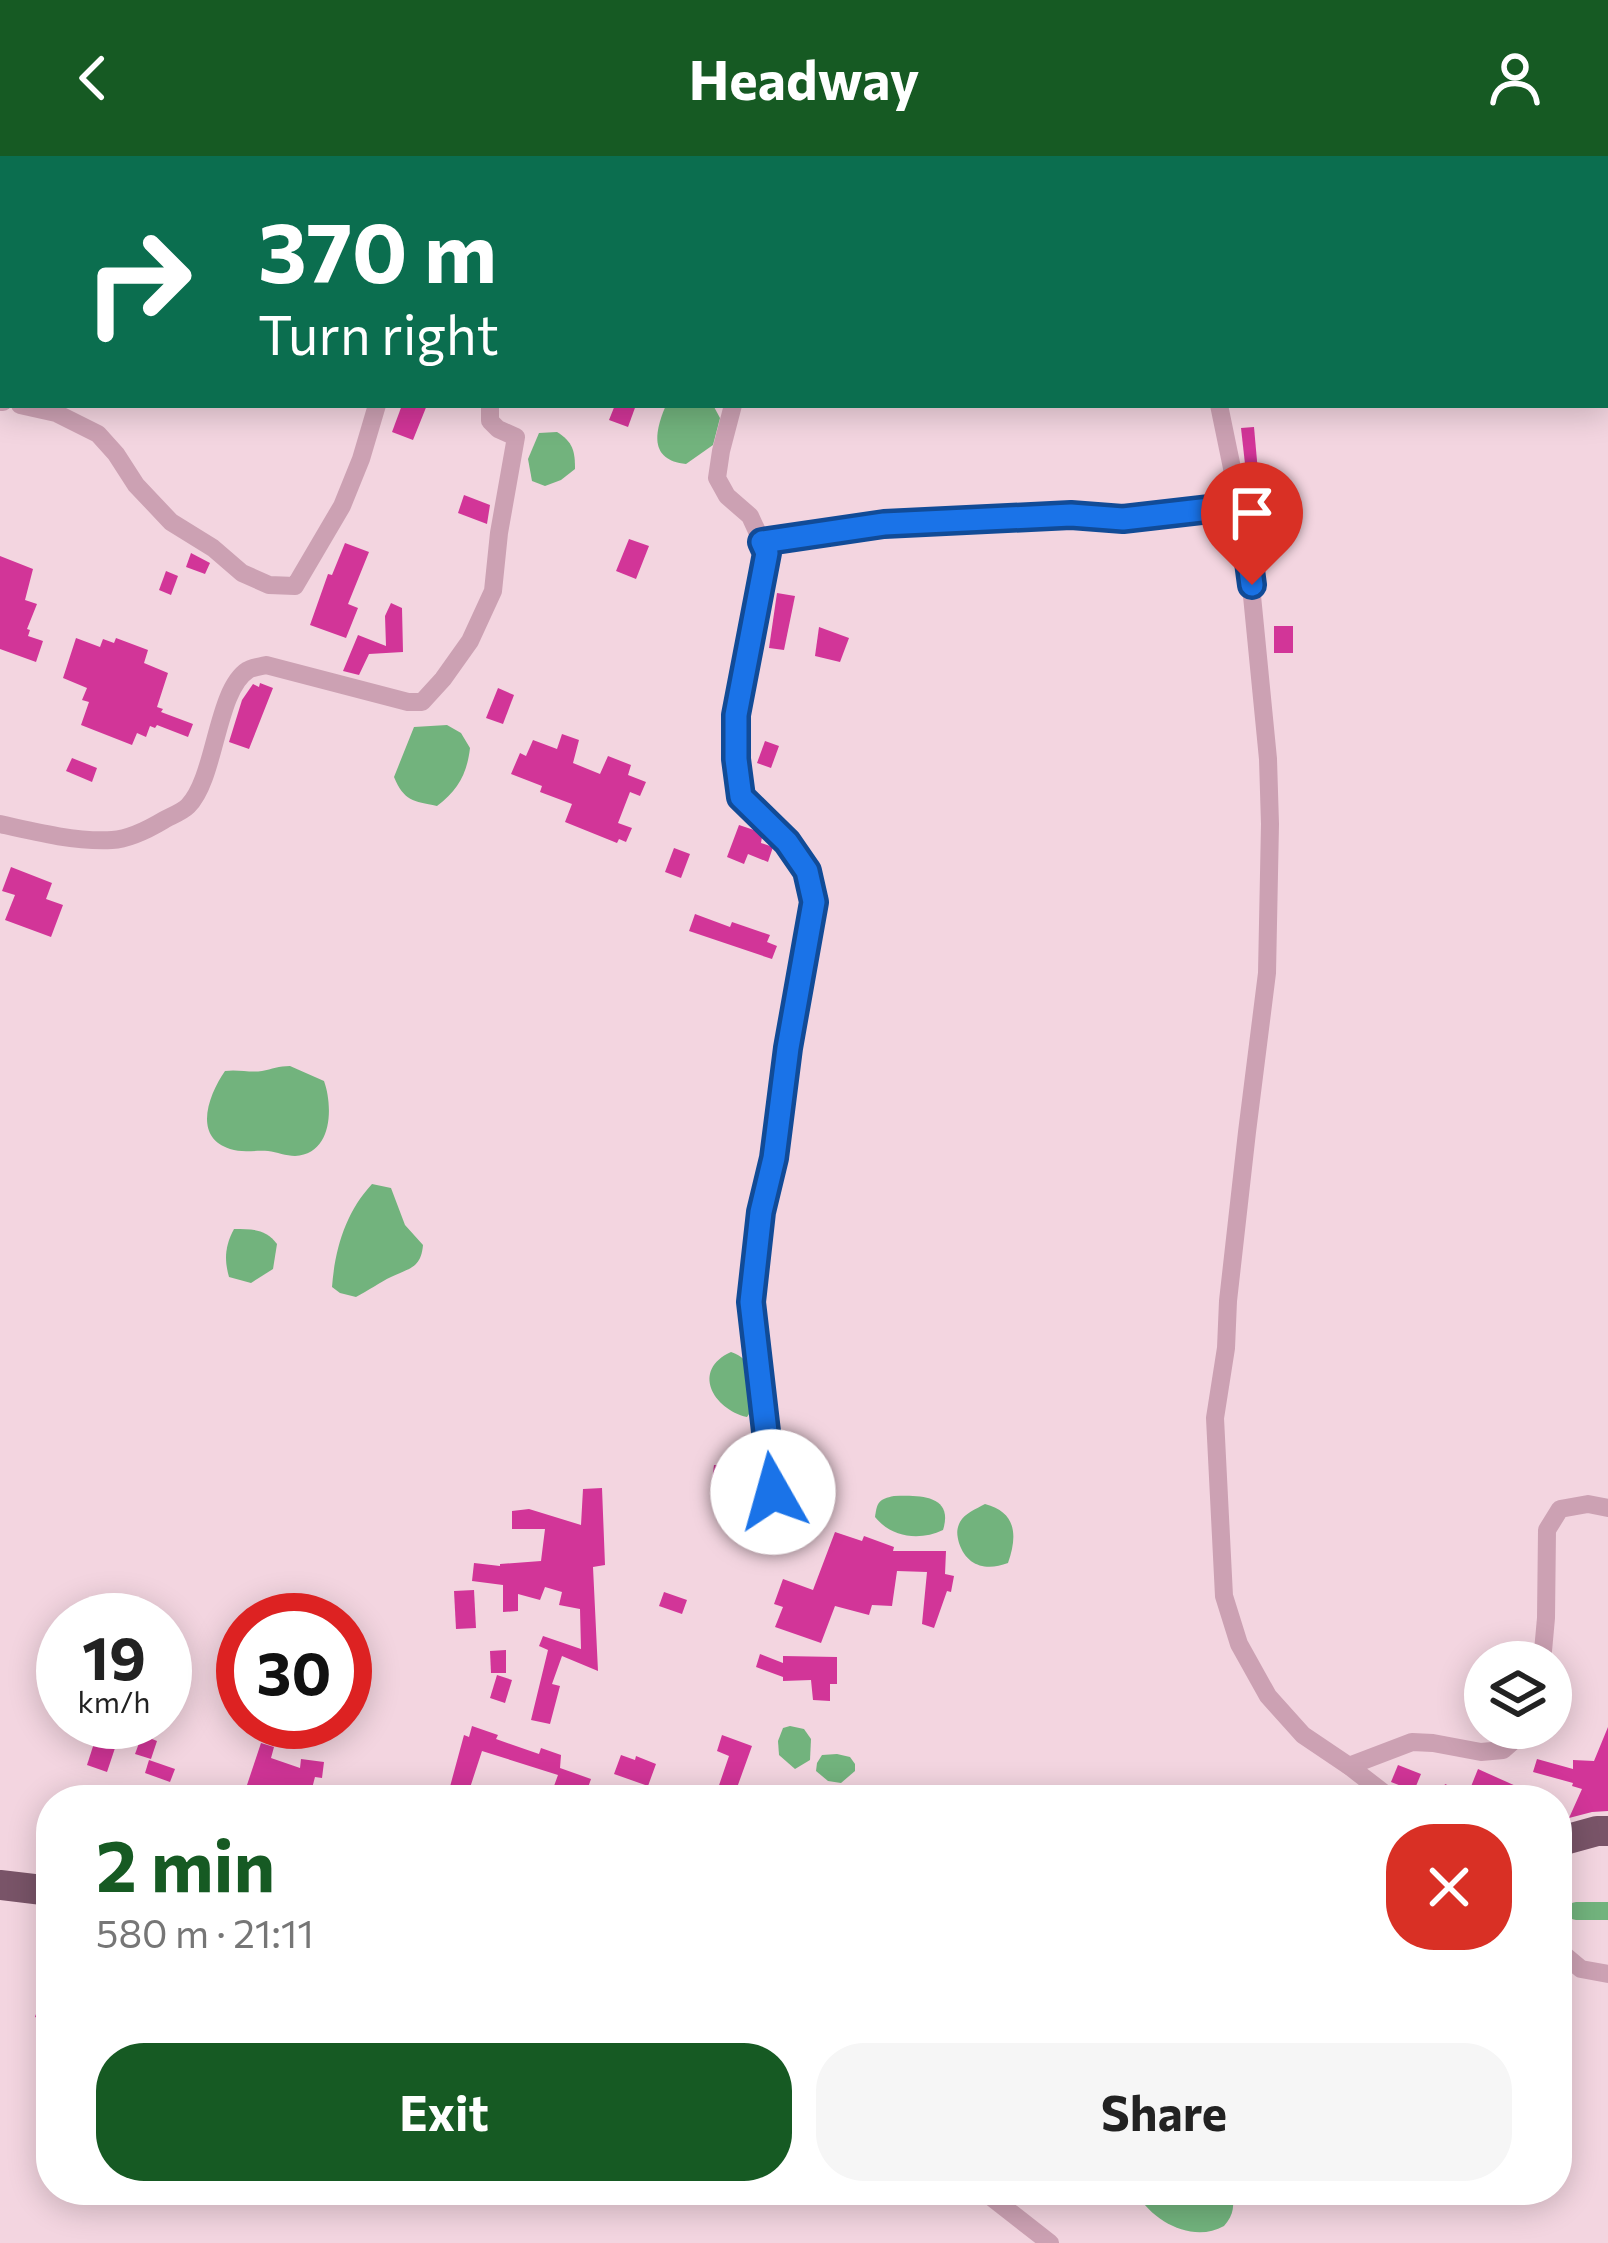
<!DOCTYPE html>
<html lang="en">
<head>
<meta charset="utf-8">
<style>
  :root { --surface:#fff; --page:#f6f6f6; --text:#222; --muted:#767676; --accent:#165a23 }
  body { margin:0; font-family:Commissioner,sans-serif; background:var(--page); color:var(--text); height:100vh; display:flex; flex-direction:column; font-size:45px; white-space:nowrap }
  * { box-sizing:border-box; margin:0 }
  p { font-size:39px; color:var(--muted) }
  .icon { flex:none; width:66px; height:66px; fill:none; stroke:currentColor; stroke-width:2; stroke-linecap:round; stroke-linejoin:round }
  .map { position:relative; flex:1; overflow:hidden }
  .panel { position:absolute; left:36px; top:1629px; width:1536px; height:420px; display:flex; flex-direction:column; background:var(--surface); border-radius:48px; box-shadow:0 6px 30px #0003 }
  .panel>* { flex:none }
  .guide { position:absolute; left:0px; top:0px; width:1608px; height:252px; box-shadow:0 6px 30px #0003; background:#0b6e4f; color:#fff; overflow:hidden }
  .buttons { position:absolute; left:1464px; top:1485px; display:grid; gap:24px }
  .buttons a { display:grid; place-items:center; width:108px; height:108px; border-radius:50%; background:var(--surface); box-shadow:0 6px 30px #0003; font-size:60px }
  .speed { position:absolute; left:36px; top:1437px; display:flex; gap:24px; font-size:60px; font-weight:700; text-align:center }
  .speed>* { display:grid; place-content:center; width:156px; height:156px; border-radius:50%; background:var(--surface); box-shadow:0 6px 30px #0003; line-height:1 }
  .speed small { font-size:30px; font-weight:400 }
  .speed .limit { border:18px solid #d22; background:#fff; color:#111 }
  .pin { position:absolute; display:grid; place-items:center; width:102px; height:102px; color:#fff; margin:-123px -51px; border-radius:50% 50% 50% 0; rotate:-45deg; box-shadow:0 0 12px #0007 }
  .pin .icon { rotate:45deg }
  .me { position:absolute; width:132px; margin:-66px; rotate:353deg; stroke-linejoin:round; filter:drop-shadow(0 0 9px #0008) }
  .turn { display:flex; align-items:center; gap:42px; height:252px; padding:0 60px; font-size:54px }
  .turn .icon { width:156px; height:156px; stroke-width:2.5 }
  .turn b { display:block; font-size:84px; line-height:102px }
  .round { display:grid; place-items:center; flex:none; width:126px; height:126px; border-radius:48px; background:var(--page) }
  .head { display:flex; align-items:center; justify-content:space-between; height:204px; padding:0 60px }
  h1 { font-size:72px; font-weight:700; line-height:90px; color:var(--accent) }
  .button { display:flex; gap:24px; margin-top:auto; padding:24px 60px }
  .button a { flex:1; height:138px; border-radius:48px; background:var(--accent); color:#fff; font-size:48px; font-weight:700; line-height:138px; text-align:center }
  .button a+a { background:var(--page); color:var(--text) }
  header { display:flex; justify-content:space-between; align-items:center; height:156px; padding:0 60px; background:var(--accent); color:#fff; font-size:54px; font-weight:700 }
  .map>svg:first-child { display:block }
  .water { fill:#72b37d }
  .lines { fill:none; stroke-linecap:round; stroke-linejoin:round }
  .canal { stroke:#72b37d; stroke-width:18 }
  .building { fill:#d23598 }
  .street { stroke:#cca1b3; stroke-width:18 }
  .primary { stroke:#795468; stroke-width:30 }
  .route-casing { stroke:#114b97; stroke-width:30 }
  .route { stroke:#1a73e8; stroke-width:21 }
</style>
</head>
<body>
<header><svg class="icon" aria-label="back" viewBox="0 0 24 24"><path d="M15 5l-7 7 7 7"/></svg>Headway<svg class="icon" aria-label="person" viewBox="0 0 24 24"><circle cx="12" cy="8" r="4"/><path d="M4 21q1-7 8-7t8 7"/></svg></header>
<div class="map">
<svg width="1608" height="2087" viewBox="0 0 1608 2087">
  <rect width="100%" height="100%" fill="#f3d5e0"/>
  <g class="water">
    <path d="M 666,249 L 713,249 L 720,262 L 713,289 L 686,308 C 648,304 655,275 666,249 Z"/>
    <path d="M 557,276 C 573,286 575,295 575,313 L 561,324 L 545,330 L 532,325 L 528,303 L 539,277 Z"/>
    <path d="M 447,569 L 461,577 L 470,592 C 467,618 458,634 437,650 C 413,645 404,645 394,621 L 414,571 Z"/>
    <path d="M 290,910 L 324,925 C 333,950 333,998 295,1000 C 286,1000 277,996 268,995 C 255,994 242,997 230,993 C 192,981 209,938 225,915 C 238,913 250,917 262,915 C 272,913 279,910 290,910 Z"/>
    <path d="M 372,1028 L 391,1032 L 405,1069 L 423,1089 C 421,1112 410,1112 391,1121 C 380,1126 368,1135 356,1141 L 340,1137 L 332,1131 C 335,1092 346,1056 372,1028 Z"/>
    <path d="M 234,1073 C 252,1073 266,1073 277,1088 L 273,1113 L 251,1127 L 229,1121 C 224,1103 225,1090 234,1073 Z"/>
    <path d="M 731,1196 C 753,1203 754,1223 759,1243 L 747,1261 C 713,1253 691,1214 731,1196 Z"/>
    <path d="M 894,1340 C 920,1339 954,1339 943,1374 C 920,1385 892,1382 875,1361 C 877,1346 879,1343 894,1340 Z"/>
    <path d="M 985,1348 C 1016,1356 1018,1379 1008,1407 C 987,1415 967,1411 959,1387 C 957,1379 956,1374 960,1366 C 965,1357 976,1353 985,1348 Z"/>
    <polygon points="790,1570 804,1573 811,1583 810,1604 795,1613 779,1599 778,1585 783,1572"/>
    <polygon points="837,1598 850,1601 855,1608 855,1615 841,1627 828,1625 816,1615 817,1607 822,1599"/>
    <path d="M 1139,2034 L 1231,2034 C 1235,2048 1234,2059 1224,2070 C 1194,2087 1154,2067 1137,2038 Z"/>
  </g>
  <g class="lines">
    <polyline class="canal" points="1576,1755 1608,1755"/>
  </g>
  <g class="building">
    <polygon points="402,249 427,249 413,284 392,276"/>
    <polygon points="615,249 636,249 628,271 609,264"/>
    <polygon points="1254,271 1258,316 1246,317 1241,272"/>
    <polygon points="464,339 490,349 487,368 458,357"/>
    <polygon points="629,383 649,390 636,423 616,415"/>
    <polygon points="345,387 369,396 348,448 358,452 346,482 310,469 328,418 332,419"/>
    <polygon points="191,397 210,407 205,418 186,411"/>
    <polygon points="0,400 33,413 25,444 37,448 27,473 30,474 28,480 43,485 36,506 0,493"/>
    <polygon points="166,415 178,420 171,439 159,434"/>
    <polygon points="777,437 795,440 784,494 769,492"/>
    <polygon points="391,447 402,452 403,496 369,498 359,519 343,515 358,479 386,490 385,460"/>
    <rect x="1274" y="470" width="19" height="27"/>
    <polygon points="819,471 849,482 840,506 815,500"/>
    <polygon points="76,482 100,491 103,483 114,487 116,482 148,494 144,507 168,517 157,551 163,553 161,556 193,568 188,581 157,569 155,572 150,570 146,581 137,577 132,589 81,569 89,546 82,544 87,532 63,522"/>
    <polygon points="260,527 273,532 249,593 229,586 242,544 253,528 259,531"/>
    <polygon points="498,532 514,539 503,568 486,562"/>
    <polygon points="562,578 579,584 573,607 600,618 608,600 631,609 628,619 646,626 640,640 630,636 618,667 632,672 626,686 619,683 617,687 565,666 572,648 540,636 542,630 511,618 520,597 526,600 533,584 557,593"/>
    <polygon points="765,585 779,590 771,612 757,607"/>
    <polygon points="72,602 97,612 92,626 66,615"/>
    <polygon points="739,669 757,675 762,681 761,687 773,691 768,706 748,698 744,708 727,701"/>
    <polygon points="674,692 690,698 681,722 665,716"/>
    <polygon points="11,711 52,727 46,743 63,749 51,781 5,764 15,739 2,735"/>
    <polygon points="695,758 730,771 732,766 770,779 767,786 777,790 772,803 689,775"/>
    <polygon points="714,1309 737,1311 735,1328 712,1326"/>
    <polygon points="602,1332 605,1409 593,1411 598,1515 562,1500 552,1528 560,1530 550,1568 531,1564 548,1494 539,1490 543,1480 581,1493 580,1453 559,1449 562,1436 545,1431 540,1444 518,1438 518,1455 503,1456 503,1429 472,1425 474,1407 500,1410 500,1408 541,1405 545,1373 512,1373 512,1355 529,1353 581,1369 583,1333"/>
    <polygon points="828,1337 829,1357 791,1353 794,1339"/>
    <polygon points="835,1376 862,1385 864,1380 894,1391 893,1395 946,1395 945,1418 954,1420 951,1436 947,1435 934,1472 922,1468 927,1416 897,1415 892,1450 872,1449 869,1459 835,1450 821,1487 775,1471 783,1451 774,1448 783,1423 813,1434"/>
    <polygon points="474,1434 476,1472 456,1473 454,1435"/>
    <polygon points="664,1436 687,1444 682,1458 659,1450"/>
    <polygon points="506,1494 506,1517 491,1517 490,1495"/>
    <polygon points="760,1498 783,1507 783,1500 837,1501 837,1528 830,1528 830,1545 813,1544 811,1524 783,1525 783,1521 756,1511"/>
    <polygon points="497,1519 512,1524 505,1547 490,1542"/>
    <polygon points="472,1570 498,1579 496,1583 539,1598 541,1592 561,1599 560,1612 591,1623 584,1643 554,1630 558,1619 482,1595 466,1644 448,1638 464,1579 469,1581"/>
    <polygon points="1608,1571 1608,1655 1592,1656 1569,1662 1582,1633 1572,1630 1573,1627 1533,1616 1537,1603 1573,1613 1573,1604 1594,1605"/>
    <polygon points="142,1579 157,1585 151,1603 135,1598"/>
    <polygon points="722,1579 752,1590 734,1640 731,1639 730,1644 715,1641 729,1600 717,1595"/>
    <polygon points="96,1581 116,1589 107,1616 87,1609"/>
    <polygon points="261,1587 274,1591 271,1602 300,1612 301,1603 324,1606 322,1622 315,1621 309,1644 272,1644 245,1635"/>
    <polygon points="621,1599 635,1604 636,1600 656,1608 648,1630 614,1618"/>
    <polygon points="149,1604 175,1613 170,1626 145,1617"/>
    <polygon points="1398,1609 1421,1618 1414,1635 1391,1626"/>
    <polygon points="1478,1613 1547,1644 1495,1644 1470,1633"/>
    <polygon points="1445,1628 1482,1644 1439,1644"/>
    <polygon points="49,1820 51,1820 51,1866 35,1861"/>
  </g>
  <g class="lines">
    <g class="street">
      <polyline points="1102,0 1103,3"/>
      <polyline points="0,2 3,6 0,27"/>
      <polyline points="785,3 785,0"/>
      <polyline points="0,246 3,246"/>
      <polyline points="20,249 56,257 98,278 116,298 136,329 171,366 213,392 242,417 269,429 295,430 342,350 361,303 377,249"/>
      <polyline points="733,249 721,295 717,322 727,340 750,360 767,397 736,559 737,603 741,641 787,686 807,715 815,746 778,953 774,1002 762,1056 751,1146 773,1336 764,1387"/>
      <polyline points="1219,249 1232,312 1236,350 1248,399 1268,603 1270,668 1267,817 1247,976 1228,1145 1226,1192 1215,1262 1224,1440 1239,1488 1268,1540 1303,1579 1349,1610 1393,1644"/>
      <polyline points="762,386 884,368 1071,359 1123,363 1236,350"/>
      <path d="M 0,668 C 35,676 76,686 112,684 C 130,683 149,673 164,664 C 171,660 182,656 188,650 C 216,622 216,534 248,514 C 250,512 263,510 266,509 L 408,546 L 422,546 L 443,523 L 470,485 L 493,435 L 499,377 L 516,281 L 498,273 L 490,265 L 490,249"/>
      <polyline points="1542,1506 1546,1462 1547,1374 1560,1353 1588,1348 1608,1352"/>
      <polyline points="1349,1610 1412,1586 1433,1587 1481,1596 1503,1594 1528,1572"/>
      <polyline points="1557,1793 1581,1813 1608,1818"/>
      <polyline points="982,2034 1050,2087"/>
    </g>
    <g class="primary">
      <polyline points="1557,1686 1597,1675 1608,1675"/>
      <polyline points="0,1729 51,1735"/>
    </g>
  </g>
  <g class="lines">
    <defs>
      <polyline id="route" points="773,1336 751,1146 761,1056 774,1002 788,892 814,746 807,715 787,686 741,641 736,603 736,559 767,397 762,386 884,368 1071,359 1123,363 1236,350 1248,399 1252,429"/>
    </defs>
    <use href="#route" class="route-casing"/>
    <use href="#route" class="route"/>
  </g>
</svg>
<div class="buttons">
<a><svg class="icon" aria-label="layers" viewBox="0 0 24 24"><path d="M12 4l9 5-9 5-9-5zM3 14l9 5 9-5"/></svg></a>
</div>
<div class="speed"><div>19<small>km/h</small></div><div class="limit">30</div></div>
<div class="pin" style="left:1252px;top:429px;background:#d93025"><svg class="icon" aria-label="arrive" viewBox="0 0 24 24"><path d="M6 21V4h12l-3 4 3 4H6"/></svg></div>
<svg class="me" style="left:773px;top:1336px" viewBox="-20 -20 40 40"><circle r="19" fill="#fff"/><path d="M0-13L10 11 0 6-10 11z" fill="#1a73e8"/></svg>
<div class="guide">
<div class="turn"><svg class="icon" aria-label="right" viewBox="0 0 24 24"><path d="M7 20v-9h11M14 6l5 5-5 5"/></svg><div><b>370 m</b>Turn right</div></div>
</div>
<section class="panel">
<div class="head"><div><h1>2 min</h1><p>580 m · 21:11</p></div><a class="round" style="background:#d93025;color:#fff"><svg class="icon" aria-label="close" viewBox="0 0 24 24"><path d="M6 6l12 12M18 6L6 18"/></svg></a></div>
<div class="button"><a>Exit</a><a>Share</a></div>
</section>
</div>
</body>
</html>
